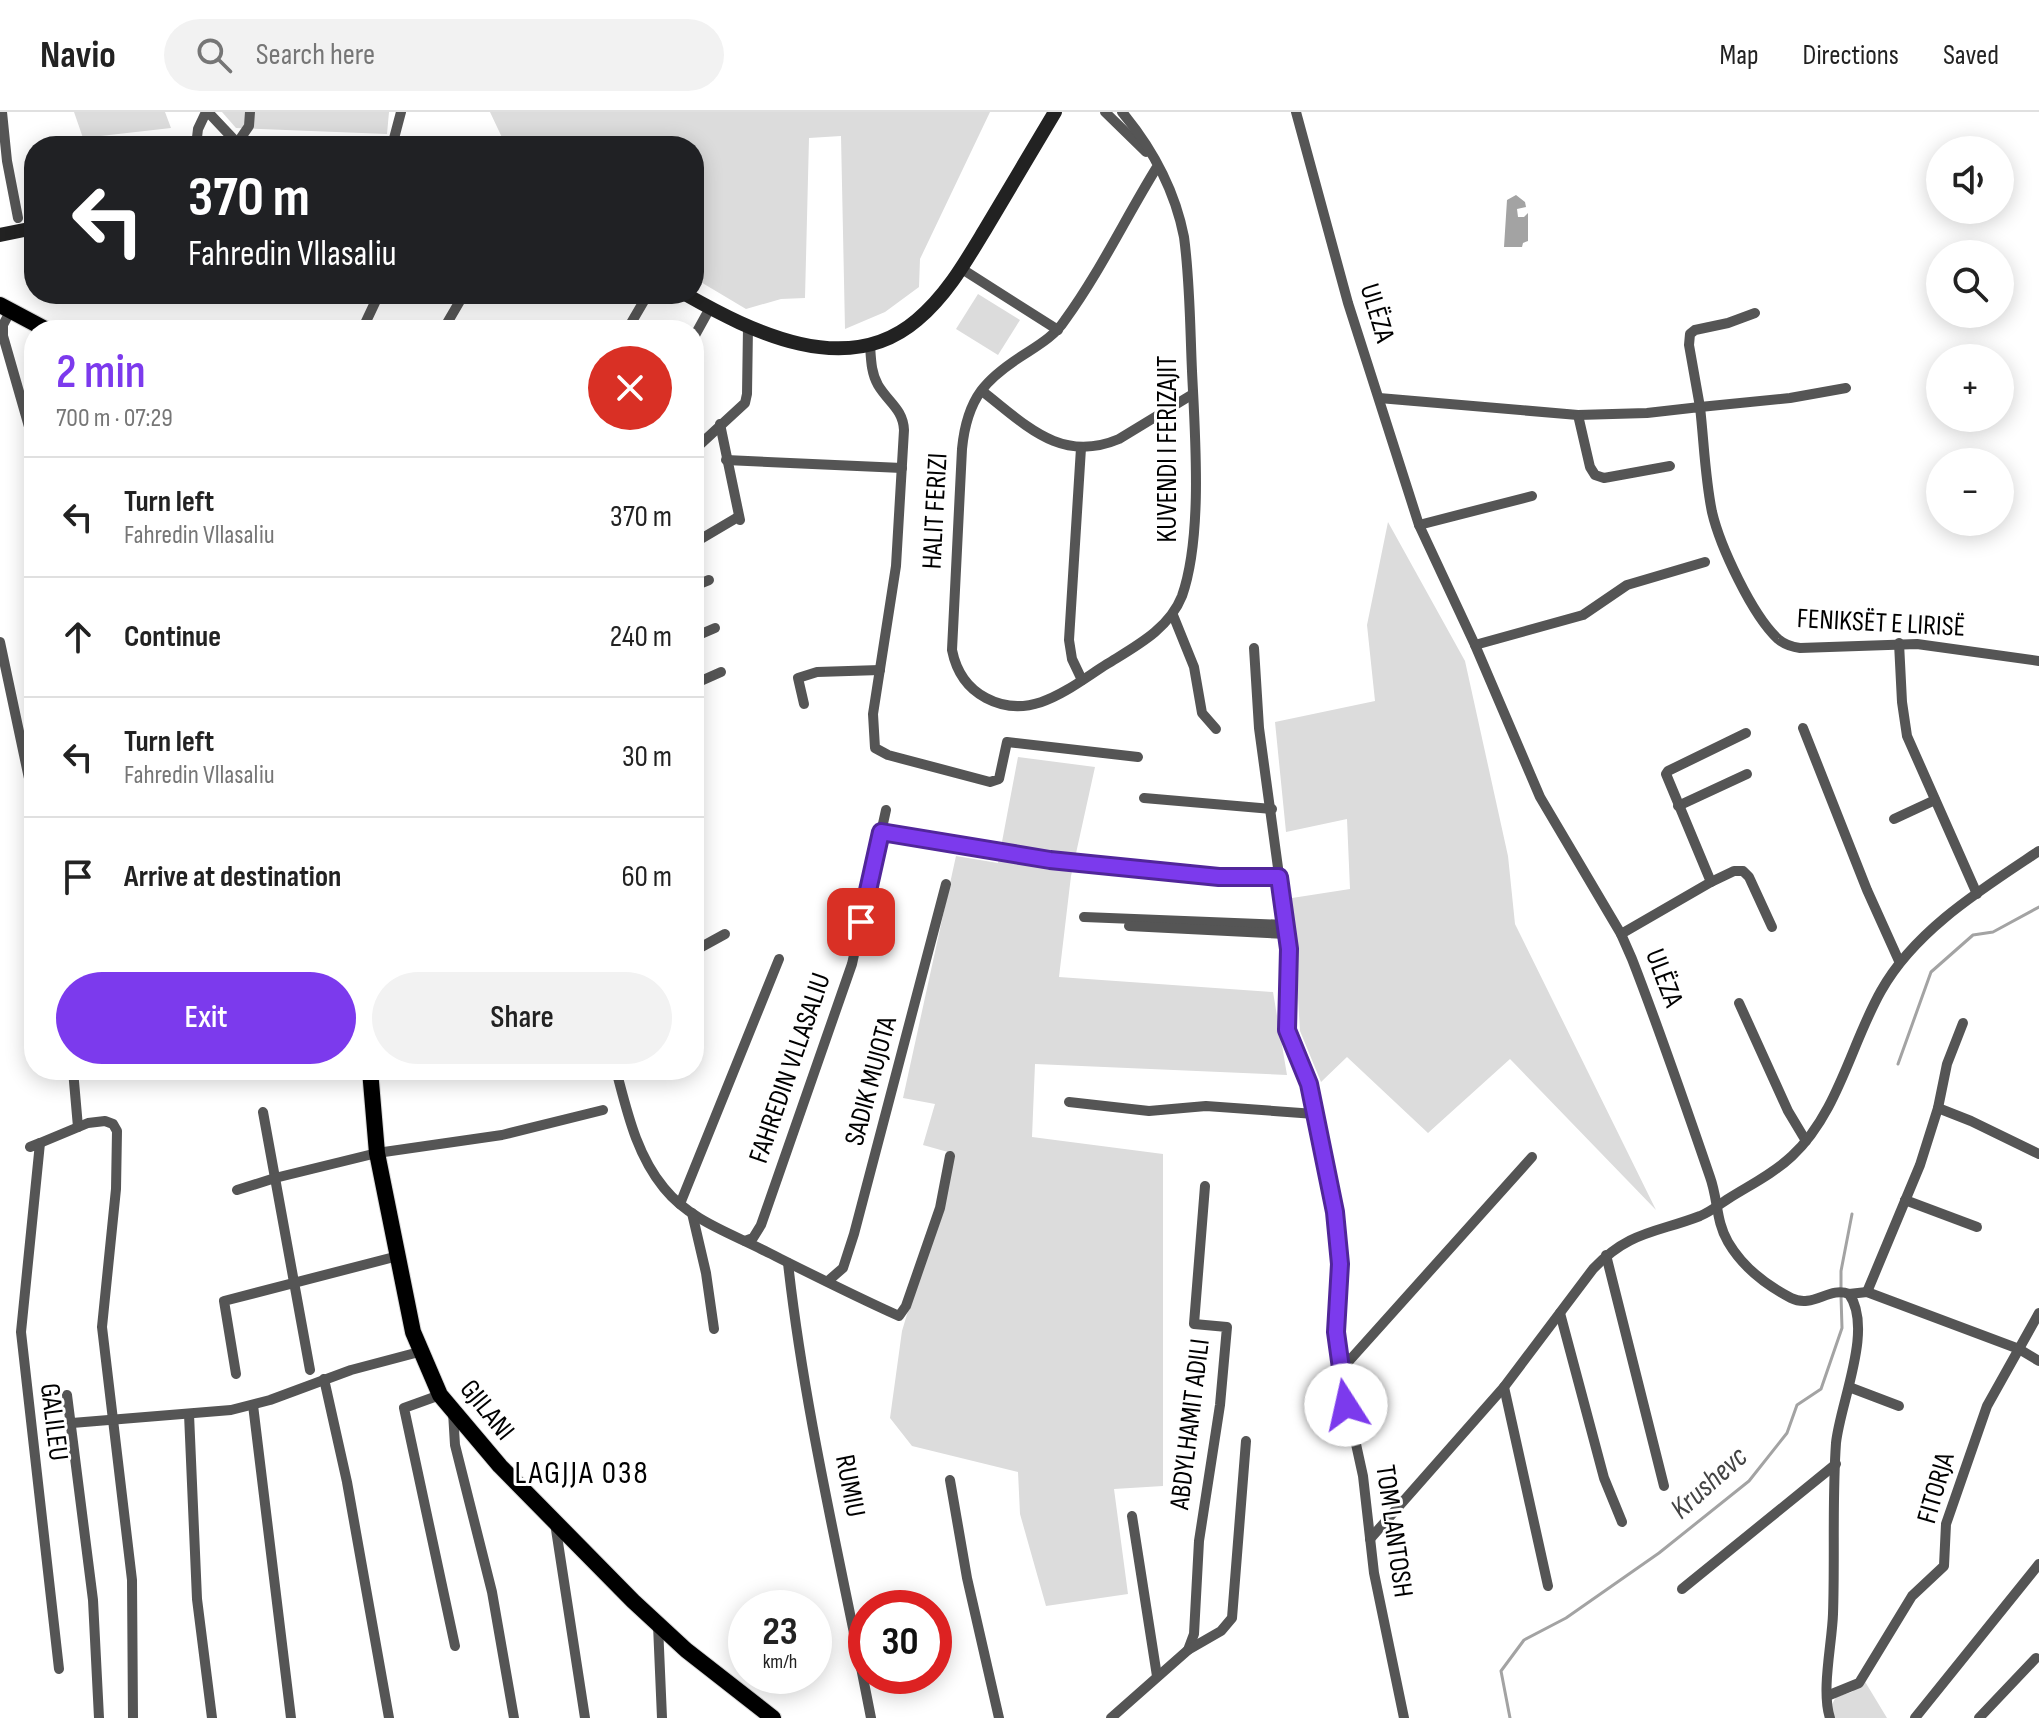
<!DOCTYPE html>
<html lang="en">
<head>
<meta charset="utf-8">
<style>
  :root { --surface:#fff; --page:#f2f2f2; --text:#222; --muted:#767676; --line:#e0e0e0; --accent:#7c3aed }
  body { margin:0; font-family:"Sofia Sans Condensed",sans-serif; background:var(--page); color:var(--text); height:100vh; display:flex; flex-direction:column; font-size:30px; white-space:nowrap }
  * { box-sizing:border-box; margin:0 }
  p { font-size:26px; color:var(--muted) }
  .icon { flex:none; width:44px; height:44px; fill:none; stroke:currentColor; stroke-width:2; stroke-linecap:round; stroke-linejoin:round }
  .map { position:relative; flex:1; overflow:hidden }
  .side { position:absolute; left:24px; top:208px; width:680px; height:760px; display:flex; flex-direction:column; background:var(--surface); border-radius:32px; box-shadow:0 4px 20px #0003 }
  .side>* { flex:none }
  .guide { position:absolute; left:24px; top:24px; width:680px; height:168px; border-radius:32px; box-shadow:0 4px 20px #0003; background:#202124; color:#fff; overflow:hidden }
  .controls { position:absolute; left:1926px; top:24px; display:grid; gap:16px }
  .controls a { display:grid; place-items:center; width:88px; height:88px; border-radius:50%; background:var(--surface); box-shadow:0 4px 20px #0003; font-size:40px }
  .speed { position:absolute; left:728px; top:1478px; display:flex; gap:16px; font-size:40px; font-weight:700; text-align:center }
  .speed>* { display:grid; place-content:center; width:104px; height:104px; border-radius:50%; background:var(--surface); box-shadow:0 4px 20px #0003; line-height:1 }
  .speed small { font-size:20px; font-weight:400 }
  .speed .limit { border:12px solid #d22; background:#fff; color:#111 }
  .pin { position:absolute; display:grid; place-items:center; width:68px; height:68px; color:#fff; margin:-34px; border-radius:16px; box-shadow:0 4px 12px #0006 }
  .me { position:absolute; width:88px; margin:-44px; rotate:350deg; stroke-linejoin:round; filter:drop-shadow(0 0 6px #0008) }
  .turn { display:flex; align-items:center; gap:28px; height:168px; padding:0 32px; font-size:36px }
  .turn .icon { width:104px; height:104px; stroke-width:2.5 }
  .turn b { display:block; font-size:56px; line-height:68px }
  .round { display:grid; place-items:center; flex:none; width:84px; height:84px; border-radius:42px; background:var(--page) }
  .overview { display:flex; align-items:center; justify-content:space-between; height:136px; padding:0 32px }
  h1 { font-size:48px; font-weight:600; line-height:60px; color:var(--accent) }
  .cta { display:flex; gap:16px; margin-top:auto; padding:16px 32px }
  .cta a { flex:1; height:92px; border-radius:48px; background:var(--accent); color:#fff; font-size:32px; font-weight:600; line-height:92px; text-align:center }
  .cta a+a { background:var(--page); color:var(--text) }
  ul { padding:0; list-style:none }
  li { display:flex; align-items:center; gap:24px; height:120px; padding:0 32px; border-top:2px solid var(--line) }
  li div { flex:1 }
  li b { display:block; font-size:30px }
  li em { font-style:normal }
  header { display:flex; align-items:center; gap:48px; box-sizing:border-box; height:112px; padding:0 40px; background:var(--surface); border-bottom:2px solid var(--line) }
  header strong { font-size:38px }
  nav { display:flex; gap:44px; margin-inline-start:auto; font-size:28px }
  .search { width:560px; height:72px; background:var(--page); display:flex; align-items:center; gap:20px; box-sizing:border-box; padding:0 28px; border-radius:44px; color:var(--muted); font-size:30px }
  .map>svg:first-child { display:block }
  .green { fill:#dcdcdc }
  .water { fill:#a3a3a3 }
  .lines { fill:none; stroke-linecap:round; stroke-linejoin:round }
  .stream { stroke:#a3a3a3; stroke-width:3 }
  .primary-casing { stroke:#dbdbdb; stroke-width:18 }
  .street { stroke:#555; stroke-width:10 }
  .secondary { stroke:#222; stroke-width:14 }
  .primary { stroke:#000; stroke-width:16 }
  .route-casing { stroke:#51269a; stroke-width:20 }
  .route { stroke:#7c3aed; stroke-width:14 }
  .labels { text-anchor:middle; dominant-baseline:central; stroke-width:6; stroke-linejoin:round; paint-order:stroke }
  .street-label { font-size:28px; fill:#000; stroke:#fff }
  .water-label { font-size:30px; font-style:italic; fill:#444; stroke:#fff }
  .quarter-label { font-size:32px; letter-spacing:2px; fill:#000; stroke:#fff }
</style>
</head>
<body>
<header>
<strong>Navio</strong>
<div class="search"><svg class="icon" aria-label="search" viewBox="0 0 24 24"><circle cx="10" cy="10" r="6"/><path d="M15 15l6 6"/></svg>Search here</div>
<nav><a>Map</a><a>Directions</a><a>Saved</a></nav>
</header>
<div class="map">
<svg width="2039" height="1606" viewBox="0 0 2039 1606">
  <rect width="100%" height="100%" fill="#fff"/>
  <g class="green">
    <polygon points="74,0 165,0 171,16 83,26"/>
    <polygon points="222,0 389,0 387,22 236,16"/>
    <polygon points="490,0 990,0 920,147 919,175 885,200 845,217 841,24 809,26 805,186 781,187 746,197 694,166 694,34 506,34"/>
    <polygon points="978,182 1020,208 998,243 956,217"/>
    <polygon points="1388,410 1465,549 1508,744 1515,812 1656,1098 1510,947 1428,1021 1347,945 1321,970 1300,919 1292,786 1350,777 1347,707 1286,720 1275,610 1375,589 1367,513"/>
    <polygon points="1018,645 1095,655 1071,764 1059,865 1273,880 1287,963 1035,952 1032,1025 1163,1042 1163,1374 1114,1377 1128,1482 1046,1494 1020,1402 1018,1360 912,1334 890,1306 902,1219 955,1042 923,1033 935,992 903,986 956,744 998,751"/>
    <polygon points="1864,1568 1887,1606 1834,1606 1830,1596 1836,1585 1852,1580"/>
  </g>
  <polygon class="water" points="1516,83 1525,90 1526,95 1517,97 1518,105 1524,105 1528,101 1528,129 1523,131 1522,135 1504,135 1507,88"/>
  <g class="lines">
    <g class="stream">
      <polyline points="1898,952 1931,860 1973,823 1993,820 2039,795"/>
      <polyline points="1841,1177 1841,1159 1852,1102"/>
      <polyline points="1510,1606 1501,1559 1524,1528 1566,1506 1659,1441 1749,1369 1787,1321 1797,1293 1821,1277 1842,1216 1841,1184"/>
    </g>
    <defs>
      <g id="primary">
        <polyline points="0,193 47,218"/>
        <polyline points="370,958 377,1041 413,1220 440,1283 500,1354 633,1489 686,1538 773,1606"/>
      </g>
    </defs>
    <use href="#primary" class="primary-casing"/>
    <g class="street">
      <polyline points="2,0 7,49 18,106"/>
      <polyline points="208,0 240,34"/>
      <polyline points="1105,0 1146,40"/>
      <path d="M 1122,0 C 1152,36 1175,79 1184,125 C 1190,169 1190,215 1192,259 C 1195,323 1203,424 1182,484 C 1169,517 1136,534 1107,552 C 1069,576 1031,610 986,586 C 967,576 956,558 952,538 L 962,337 C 967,285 986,266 1028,240 C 1042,231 1056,222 1065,208 C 1100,160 1126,105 1157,55"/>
      <path d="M 1296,0 L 1348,191 L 1419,413 L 1475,533 L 1540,685 L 1621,822 L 1632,847 C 1660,919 1685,992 1710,1065 C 1718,1087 1716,1110 1728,1130 C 1742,1154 1766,1173 1791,1186 C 1813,1197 1829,1174 1849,1182 C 1874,1217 1840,1291 1836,1331 C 1832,1388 1835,1445 1833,1502 C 1832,1532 1821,1579 1830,1606"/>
      <polyline points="238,30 249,14 250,0"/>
      <polyline points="196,34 198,17 206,0"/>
      <polyline points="392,34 401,0"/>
      <polyline points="962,157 1058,218"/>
      <polyline points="11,198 3,213 3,224 34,332"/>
      <polyline points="1755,201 1728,211 1695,218 1690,222 1689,233 1700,295 1790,286 1846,276"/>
      <polyline points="362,218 379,182"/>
      <polyline points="443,218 464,182"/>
      <polyline points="627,218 648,182"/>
      <polyline points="694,225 710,196"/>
      <path d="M 870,233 C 871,247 871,261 878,273 C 888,290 903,297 904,318 L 896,454 L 873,602 L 875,636 L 888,643 L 990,670 L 999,667 L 1007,630 L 1138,645"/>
      <path d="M 982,279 C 1025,312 1060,352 1119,327 L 1193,282"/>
      <path d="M 1379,286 L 1578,303 L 1647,301 L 1700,295 C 1704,330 1705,366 1712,400 C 1720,434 1752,503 1778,527 C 1785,533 1792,535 1800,536 L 1917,532 L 2039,549"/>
      <polyline points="1578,303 1590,355 1595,363 1604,366 1670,354"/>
      <polyline points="720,312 740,408"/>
      <polyline points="1081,336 1069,528 1072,547 1082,568"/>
      <polyline points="694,338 745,291 747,282 748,215"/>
      <polyline points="726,348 902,356"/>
      <polyline points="1419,413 1532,384"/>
      <polyline points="694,431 738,405"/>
      <polyline points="694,474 709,468"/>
      <polyline points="1173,503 1194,555 1202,601 1216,617"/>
      <polyline points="694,525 715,516"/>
      <polyline points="0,530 34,690"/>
      <polyline points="1899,531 1902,590 1907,624 1977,782"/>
      <polyline points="1475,533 1583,503 1627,473 1705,450"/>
      <polyline points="1254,536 1259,616 1287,822 1289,858 1287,918 1309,972 1335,1100 1340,1152 1336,1220 1340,1259 1363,1364 1374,1461 1404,1606"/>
      <polyline points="694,572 721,560"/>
      <polyline points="804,592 798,566 817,560 880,558"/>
      <polyline points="1803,616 1867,778 1899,849"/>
      <polyline points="1144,686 1272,697"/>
      <polyline points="1678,694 1747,662"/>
      <polyline points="1894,707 1935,688"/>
      <polyline points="881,720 1050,748 1188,762 1279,765"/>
      <polyline points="1711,770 1734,759 1743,759 1749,765 1772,815"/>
      <polyline points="1084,805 1286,813"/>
      <polyline points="1129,814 1287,822"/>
      <polyline points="1621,822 1711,770 1666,662 1668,659 1746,621"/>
      <polyline points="694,839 725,822"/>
      <polyline points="1739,891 1788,999 1806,1029"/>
      <polyline points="73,958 78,1015"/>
      <path d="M 616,958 C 627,999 636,1042 664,1076 C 689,1107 727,1120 761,1137 C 807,1160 852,1183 899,1204 L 906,1194 L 940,1096 L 950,1044"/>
      <polyline points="1069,990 1149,999 1206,994 1315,1002"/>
      <polyline points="1938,996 1947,952 1963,911"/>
      <polyline points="263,1000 310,1258"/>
      <polyline points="40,1031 88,1011 105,1009 113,1012 117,1019 116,1077 102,1215 132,1468 133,1606"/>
      <polyline points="30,1035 40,1031 21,1220 59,1557"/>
      <polyline points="237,1078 275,1066 377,1041 502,1023 603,998"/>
      <polyline points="1905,1088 1977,1115"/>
      <polyline points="680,1092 779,847"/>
      <polyline points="692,1101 706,1161 714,1217"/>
      <polyline points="745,1129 753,1126 761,1113 852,852 886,698"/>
      <polyline points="1606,1143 1664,1374"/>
      <path d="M 788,1151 C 805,1304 842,1455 871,1606"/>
      <polyline points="828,1169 843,1156 854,1122 946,772"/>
      <polyline points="1867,1180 1920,1053 1938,996 1971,1009 2039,1042"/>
      <polyline points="1849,1182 1867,1180 2019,1237 2039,1249"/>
      <polyline points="1560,1201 1604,1366 1622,1410"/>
      <polyline points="1340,1259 1532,1045"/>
      <polyline points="236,1262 224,1189 398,1144"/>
      <polyline points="324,1267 347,1370 389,1606"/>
      <polyline points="1504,1275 1548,1474"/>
      <polyline points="1849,1275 1899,1294"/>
      <polyline points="67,1283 93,1488 99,1606"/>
      <polyline points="440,1283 404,1296 455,1534"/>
      <polyline points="253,1293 291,1606"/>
      <polyline points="453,1300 455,1333 492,1480 514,1606"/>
      <polyline points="189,1302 197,1487 212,1606"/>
      <polyline points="72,1311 231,1298 270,1288 351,1258 419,1240"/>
      <polyline points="950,1368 967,1466 999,1606"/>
      <polyline points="1132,1404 1157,1564"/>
      <polyline points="555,1411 585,1606"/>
      <path d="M 1370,1427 L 1504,1275 L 1593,1157 C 1629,1119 1656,1121 1700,1104 C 1712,1099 1721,1091 1731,1085 C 1752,1072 1774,1061 1792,1044 C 1838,1001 1851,932 1881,879 C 1915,818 1982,777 2039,739"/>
      <polyline points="1682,1477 1836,1352"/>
      <polyline points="658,1513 662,1606"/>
      <polyline points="1188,1538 1194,1522 1199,1429 1220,1293 1227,1215 1194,1212 1205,1074"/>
      <polyline points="1827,1584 1859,1571 1912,1484 1944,1454 1946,1412 1987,1294 2039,1201"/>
      <polyline points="1111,1606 1188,1538 1221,1519 1232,1506 1246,1329"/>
      <polyline points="1915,1606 2039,1452"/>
      <polyline points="1979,1606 2036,1546"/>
    </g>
    <g class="secondary">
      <polyline points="0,123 34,116"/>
      <path d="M 685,182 C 752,220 847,268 917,208 C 947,183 966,149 986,116 C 1009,77 1032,39 1055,0"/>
    </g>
    <use href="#primary" class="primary"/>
  </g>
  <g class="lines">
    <defs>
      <polyline id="route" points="861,810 881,720 1050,748 1219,765 1279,765 1289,837 1287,918 1309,972 1335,1100 1340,1152 1336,1220 1346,1293"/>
    </defs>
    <use href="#route" class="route-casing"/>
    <use href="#route" class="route"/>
  </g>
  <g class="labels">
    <g class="street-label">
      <text transform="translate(1377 201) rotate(73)">ULËZA</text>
      <text transform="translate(1167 337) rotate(-90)">KUVENDI I FERIZAJIT</text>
      <text transform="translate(935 399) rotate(-87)">HALIT FERIZI</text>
      <text transform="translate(1881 511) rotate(3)">FENIKSËT E LIRISË</text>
      <text transform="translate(1664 866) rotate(69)">ULËZA</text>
      <text transform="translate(790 956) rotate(-71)">FAHREDIN VLLASALIU</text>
      <text transform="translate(871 969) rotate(-75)">SADIK MUJOTA</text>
      <text transform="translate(487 1298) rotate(51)">GJILANI</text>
      <text transform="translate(54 1310) rotate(83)">GALILEU</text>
      <text transform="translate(1190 1312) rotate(-83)">ABDYLHAMIT ADILI</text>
      <text transform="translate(850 1374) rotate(79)">RUMIU</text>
      <text transform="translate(1936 1376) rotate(-74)">FITORJA</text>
      <text transform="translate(1394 1419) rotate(82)">TOM LANTOSH</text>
    </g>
    <g class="water-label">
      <text transform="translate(1709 1371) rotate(-42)">Krushevc</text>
    </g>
    <g class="quarter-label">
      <text x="582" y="1361">LAGJJA 038</text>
    </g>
  </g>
</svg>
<div class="controls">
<a><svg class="icon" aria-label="sound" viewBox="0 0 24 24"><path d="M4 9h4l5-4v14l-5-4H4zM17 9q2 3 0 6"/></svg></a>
<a><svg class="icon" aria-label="search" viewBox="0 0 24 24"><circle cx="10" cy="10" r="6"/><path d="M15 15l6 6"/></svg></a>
<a>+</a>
<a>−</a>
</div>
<div class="speed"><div>23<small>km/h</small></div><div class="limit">30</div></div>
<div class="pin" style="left:861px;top:810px;background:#d93025"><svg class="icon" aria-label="arrive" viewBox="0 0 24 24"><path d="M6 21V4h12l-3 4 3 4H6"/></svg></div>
<svg class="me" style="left:1346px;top:1293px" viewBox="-20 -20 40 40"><circle r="19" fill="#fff"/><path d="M0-13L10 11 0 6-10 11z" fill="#7c3aed"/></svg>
<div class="guide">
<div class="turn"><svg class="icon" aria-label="left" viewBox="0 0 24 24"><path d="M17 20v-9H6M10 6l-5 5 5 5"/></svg><div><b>370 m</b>Fahredin Vllasaliu</div></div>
</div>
<section class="side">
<div class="overview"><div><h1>2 min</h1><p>700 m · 07:29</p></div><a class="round" style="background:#d93025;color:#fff"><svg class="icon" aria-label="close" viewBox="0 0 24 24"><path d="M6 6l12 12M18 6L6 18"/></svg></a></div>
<ul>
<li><svg class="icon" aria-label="left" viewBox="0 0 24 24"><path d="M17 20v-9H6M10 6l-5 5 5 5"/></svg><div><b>Turn left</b><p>Fahredin Vllasaliu</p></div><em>370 m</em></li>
<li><svg class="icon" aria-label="ahead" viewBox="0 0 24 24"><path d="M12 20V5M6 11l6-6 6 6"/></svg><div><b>Continue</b></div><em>240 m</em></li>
<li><svg class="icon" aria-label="left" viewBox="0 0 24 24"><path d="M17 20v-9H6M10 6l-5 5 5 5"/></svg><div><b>Turn left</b><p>Fahredin Vllasaliu</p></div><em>30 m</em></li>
<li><svg class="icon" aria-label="arrive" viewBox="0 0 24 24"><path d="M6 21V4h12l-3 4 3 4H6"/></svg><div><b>Arrive at destination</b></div><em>60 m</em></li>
</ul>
<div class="cta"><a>Exit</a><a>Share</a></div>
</section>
</div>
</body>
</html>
